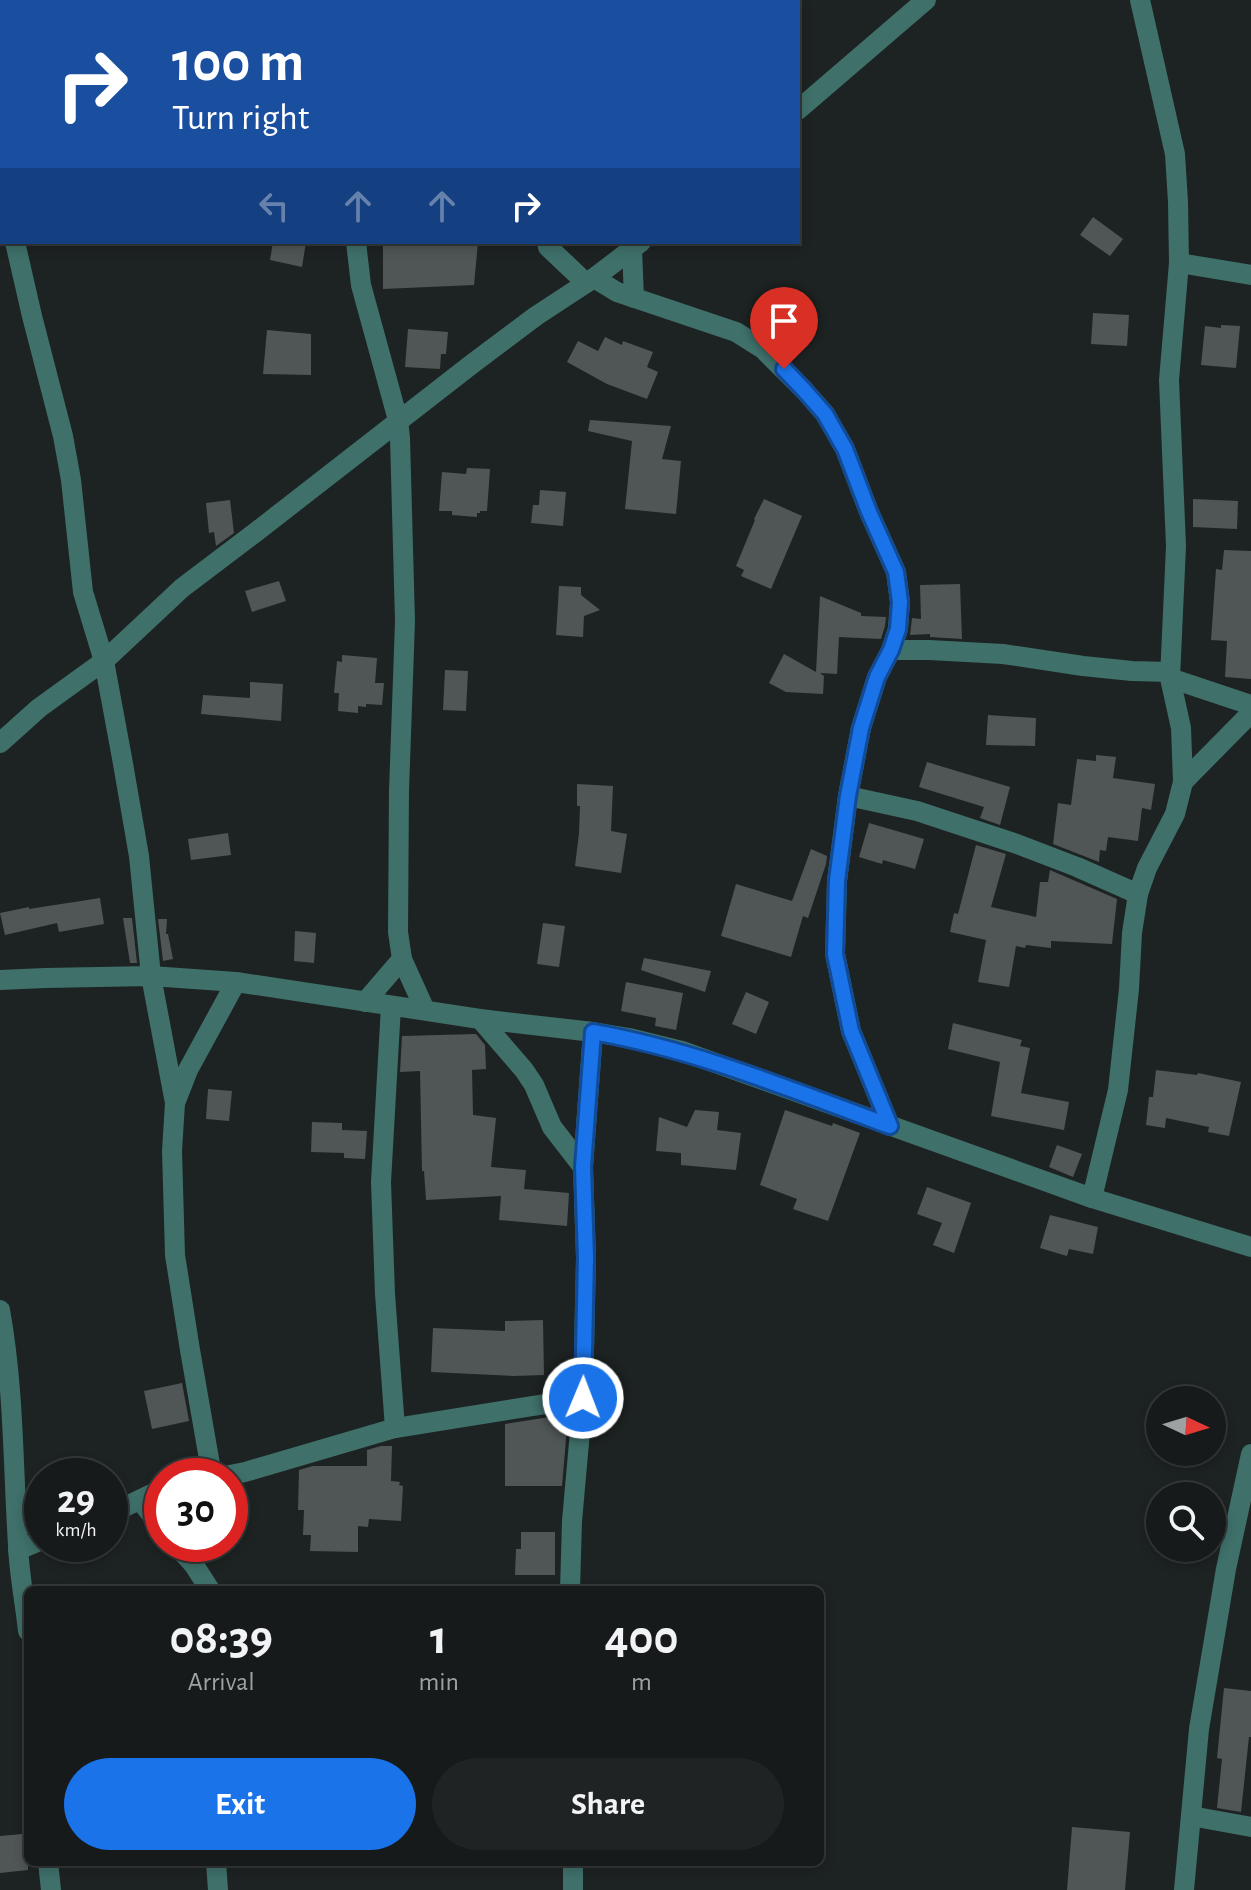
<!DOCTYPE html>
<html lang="en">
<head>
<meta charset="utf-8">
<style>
  :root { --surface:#161a1a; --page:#1f2323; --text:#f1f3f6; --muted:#9ea1a2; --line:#353839; --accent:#1a73e8 }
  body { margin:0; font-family:"Alegreya Sans",sans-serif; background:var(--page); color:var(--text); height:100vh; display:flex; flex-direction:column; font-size:30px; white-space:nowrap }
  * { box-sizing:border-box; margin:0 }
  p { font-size:26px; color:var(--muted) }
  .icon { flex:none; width:44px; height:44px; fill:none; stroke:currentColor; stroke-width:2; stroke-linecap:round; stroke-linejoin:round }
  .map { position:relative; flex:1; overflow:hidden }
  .drawer { position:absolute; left:24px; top:1586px; width:800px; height:280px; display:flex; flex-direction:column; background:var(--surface); border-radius:12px; box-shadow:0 4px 12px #0003,0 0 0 2px var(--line) }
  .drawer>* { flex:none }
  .hud { position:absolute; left:0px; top:0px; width:800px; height:244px; box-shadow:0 4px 12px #0003,0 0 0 2px var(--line); background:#1a4fa0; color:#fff; overflow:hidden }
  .needle { width:52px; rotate:94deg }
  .buttons { position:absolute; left:1146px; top:1386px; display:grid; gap:16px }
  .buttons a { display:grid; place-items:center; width:80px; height:80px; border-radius:50%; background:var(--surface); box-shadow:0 4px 12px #0003,0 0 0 2px var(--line); font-size:40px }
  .speed { position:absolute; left:24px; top:1458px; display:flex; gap:16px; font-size:40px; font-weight:700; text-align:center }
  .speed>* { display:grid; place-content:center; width:104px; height:104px; border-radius:50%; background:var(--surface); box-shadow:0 4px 12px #0003,0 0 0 2px var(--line); line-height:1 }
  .speed small { font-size:20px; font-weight:400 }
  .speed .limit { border:12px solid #d22; background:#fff; color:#111 }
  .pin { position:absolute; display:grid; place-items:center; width:68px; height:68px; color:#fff; margin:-82px -34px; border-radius:50% 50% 50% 0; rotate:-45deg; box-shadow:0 0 8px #0007 }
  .pin .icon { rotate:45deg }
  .me { position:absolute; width:88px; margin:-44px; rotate:1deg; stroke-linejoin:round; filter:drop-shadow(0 0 6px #0008) }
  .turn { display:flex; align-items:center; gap:28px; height:168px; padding:0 40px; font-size:36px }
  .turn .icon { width:104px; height:104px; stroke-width:2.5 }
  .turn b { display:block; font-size:56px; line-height:68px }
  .lanes { display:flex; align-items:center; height:76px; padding:0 40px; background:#0003; justify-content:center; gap:40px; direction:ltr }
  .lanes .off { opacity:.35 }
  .eta { display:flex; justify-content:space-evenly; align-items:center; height:136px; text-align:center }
  .eta b { font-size:48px; font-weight:600; line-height:56px }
  .cta { display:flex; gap:16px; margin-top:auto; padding:16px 40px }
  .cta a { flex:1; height:92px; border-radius:48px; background:var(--accent); color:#fff; font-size:32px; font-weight:600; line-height:92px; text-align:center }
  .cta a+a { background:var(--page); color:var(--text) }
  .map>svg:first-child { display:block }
  .building { fill:#4f5655 }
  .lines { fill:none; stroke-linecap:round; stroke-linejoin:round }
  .minor { stroke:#3f706a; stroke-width:20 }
  .route-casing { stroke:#114b97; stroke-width:20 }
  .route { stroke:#1a73e8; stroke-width:14 }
</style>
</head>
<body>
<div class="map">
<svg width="1251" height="1890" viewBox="0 0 1251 1890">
  <rect width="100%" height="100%" fill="#1d2322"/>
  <g class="building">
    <polygon points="1093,217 1123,239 1110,256 1080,235"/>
    <polygon points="273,242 306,242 302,267 270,260"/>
    <polygon points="383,242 478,242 474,285 383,289"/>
    <polygon points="1093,313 1129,315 1127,346 1091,344"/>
    <polygon points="1221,325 1240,326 1236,368 1201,365 1205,326 1221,328"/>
    <polygon points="408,329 448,332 446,354 441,354 440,369 405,367"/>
    <polygon points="267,330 311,334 311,375 263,374"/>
    <polygon points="605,337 622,345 623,341 653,352 647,367 658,372 647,399 607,384 567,362 578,341 598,351"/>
    <polygon points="590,420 671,426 662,459 681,461 676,514 625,509 632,441 588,431"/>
    <polygon points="467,468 490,469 487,511 480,511 480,513 477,513 477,517 452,515 452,511 439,511 442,472 466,474"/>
    <polygon points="540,490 566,492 563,526 531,523 533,505 539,505"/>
    <polygon points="764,499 802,516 771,589 741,576 744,570 736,566 755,520 754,519"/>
    <polygon points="1193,499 1238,501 1237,529 1193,527"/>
    <polygon points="230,500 234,533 216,546 214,532 209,533 206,503"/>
    <polygon points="1224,550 1251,551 1251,679 1225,677 1227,641 1211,640 1216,569 1222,570"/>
    <polygon points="279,581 286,601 252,612 245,591"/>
    <polygon points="960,584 962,639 930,637 930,634 910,635 912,618 921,619 920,585"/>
    <polygon points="559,586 581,587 581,595 600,610 584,616 583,637 556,635"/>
    <polygon points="820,596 861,613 861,616 886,617 885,626 881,639 839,637 837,674 820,673 824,676 823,694 786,692 769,683 784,654 816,672"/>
    <polygon points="342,655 377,658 375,683 384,683 382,705 366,704 366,707 358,706 358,713 338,711 339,693 334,693 337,661 342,662"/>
    <polygon points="445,670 468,671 466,711 443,710"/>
    <polygon points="250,682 283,684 281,721 201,714 203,695 250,698"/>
    <polygon points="988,715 1036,718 1035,746 986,745"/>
    <polygon points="1096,755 1116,757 1113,778 1155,784 1151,810 1142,808 1138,841 1108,837 1106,851 1100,850 1099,862 1053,844 1058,803 1071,805 1077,759 1096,761"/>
    <polygon points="927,762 1010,787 1000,825 980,818 984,807 919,787"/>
    <polygon points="577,784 613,786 611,831 627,834 621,873 575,866 579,833 580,806 577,806"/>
    <polygon points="869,823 924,839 915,869 883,860 882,864 859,857"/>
    <polygon points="228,833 231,855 191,860 188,839"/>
    <polygon points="976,845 1006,854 991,907 1036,917 1040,882 1048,882 1050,870 1117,899 1112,944 1051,941 1051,948 1026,945 1025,948 1016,946 1009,987 978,982 986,940 950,932 954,913 958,914"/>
    <polygon points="811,849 827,856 826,864 808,918 803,916 791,957 721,936 736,884 792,901"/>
    <polygon points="100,898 104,924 59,932 57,923 5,935 0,913 29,907 29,909"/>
    <polygon points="123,918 132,918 137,963 130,963"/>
    <polygon points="158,919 167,919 166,934 168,934 173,959 163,961"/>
    <polygon points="543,923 565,926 559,967 537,964"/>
    <polygon points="295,931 316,933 314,963 294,961"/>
    <polygon points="644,958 711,971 705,992 641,970"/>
    <polygon points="626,982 683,993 676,1030 655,1026 656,1018 621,1011"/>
    <polygon points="746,992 769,1002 756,1034 732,1024"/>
    <polygon points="953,1023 1022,1040 1020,1046 1030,1048 1021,1093 1069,1102 1064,1130 991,1116 1000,1062 948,1049"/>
    <polygon points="476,1034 485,1045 486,1069 472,1070 473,1115 496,1118 491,1167 526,1170 524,1189 569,1193 567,1226 499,1220 501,1196 426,1200 424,1171 422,1171 420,1071 400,1072 402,1036"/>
    <polygon points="1156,1070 1197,1075 1198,1073 1241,1082 1229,1136 1208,1132 1209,1127 1166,1118 1165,1128 1146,1125 1149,1097 1153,1097"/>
    <polygon points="208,1089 232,1091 229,1121 206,1119"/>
    <polygon points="695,1110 719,1112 717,1130 741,1133 736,1170 681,1165 681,1153 656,1151 659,1117 687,1127"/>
    <polygon points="785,1110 832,1126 833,1123 860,1133 828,1221 793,1209 797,1199 760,1185"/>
    <polygon points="312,1122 342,1123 342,1130 367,1131 365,1159 344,1158 344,1153 311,1152"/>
    <polygon points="1057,1145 1082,1154 1073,1177 1049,1167"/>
    <polygon points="927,1187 971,1203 954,1253 933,1245 942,1223 917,1214"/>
    <polygon points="1050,1215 1098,1227 1093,1254 1069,1249 1067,1256 1040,1248"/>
    <polygon points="543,1320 544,1375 513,1376 431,1372 433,1328 505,1331 505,1321"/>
    <polygon points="182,1383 189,1421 152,1429 144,1391"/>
    <polygon points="556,1416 568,1416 562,1486 505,1486 505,1424"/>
    <polygon points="381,1446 392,1446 391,1481 400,1482 399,1485 403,1486 401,1521 369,1519 368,1527 358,1526 358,1552 310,1551 311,1535 303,1535 304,1510 298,1510 299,1470 313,1466 367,1466 367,1450"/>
    <polygon points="521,1532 555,1532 555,1575 515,1575 516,1549 521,1549"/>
    <polygon points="1224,1688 1251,1691 1251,1737 1249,1737 1241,1812 1217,1808 1222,1759 1217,1758"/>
    <polygon points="1072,1827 1130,1832 1125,1890 1067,1890"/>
    <polygon points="22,1834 23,1843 28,1843 28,1870 0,1873 0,1836"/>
  </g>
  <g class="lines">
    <g class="minor">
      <polyline points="357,0 357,2"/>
      <polyline points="739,0 739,2"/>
      <polyline points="576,2 576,0"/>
      <polyline points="0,51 2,51"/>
      <polyline points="798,110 926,0"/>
      <polyline points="0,176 2,184"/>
      <polyline points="0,230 2,230"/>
      <polyline points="15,242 32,316 63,436 71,480 83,592 104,661 122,758 139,856 151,976 175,1103"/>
      <polyline points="356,242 361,285 398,420 400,438 405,621 399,791 398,932 402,959 425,1010"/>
      <polyline points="547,242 548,247 586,283"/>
      <polyline points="632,249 634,298"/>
      <polyline points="1179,263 1251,275"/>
      <polyline points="594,278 617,292 736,332 763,349 804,390 825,414 845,449 869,512 896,572 900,602 898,629 891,650 877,677 861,728 848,796 837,881 835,954 851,1031 890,1126"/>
      <polyline points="891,650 929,650 1003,654 1083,666 1132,671 1170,672"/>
      <polyline points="1170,678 1251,705"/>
      <polyline points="0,743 39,708 104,661 182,588 256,532 472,364 536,316 594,278 641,242"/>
      <polyline points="1183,782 1251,713"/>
      <polyline points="848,796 917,811 1017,844 1077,867 1138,894"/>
      <polyline points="0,980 45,978 151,976 236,982 480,1019 593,1032 629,1038 682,1051 1092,1198 1251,1247"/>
      <polyline points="365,1002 402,959"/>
      <polyline points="391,1006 381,1182 385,1294 395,1428"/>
      <polyline points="480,1019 524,1070 534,1085 552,1127 583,1167"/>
      <polyline points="1092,1198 1118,1090 1129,989 1132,933 1138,894 1147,868 1175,814 1183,782 1181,728 1170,678 1176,546 1169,380 1179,263 1178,202 1175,154 1140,0"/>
      <path d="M 0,1310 C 14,1387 13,1467 18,1545 C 19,1574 25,1602 28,1631"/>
      <polyline points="212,1476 190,1350 175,1255 172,1151 175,1103 188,1070 236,982"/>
      <polyline points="225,1476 245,1472 395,1428 583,1398"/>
      <polyline points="140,1500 162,1528"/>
      <polyline points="110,1514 162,1489"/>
      <polyline points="175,1544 194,1565 210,1590"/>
      <polyline points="18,1550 42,1540"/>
      <polyline points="570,1590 572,1521 583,1398 586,1258 583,1167 593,1032"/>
      <polyline points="1191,1816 1251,1827"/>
      <polyline points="48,1862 51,1890"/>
      <polyline points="216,1862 218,1890"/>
      <polyline points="573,1890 573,1862"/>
      <polyline points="1184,1890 1199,1729 1226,1569 1251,1454"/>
    </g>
  </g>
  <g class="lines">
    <defs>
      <path id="route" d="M 583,1398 L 586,1258 L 583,1167 L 593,1032 C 696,1050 792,1090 890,1126 L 851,1031 L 835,954 L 837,881 L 848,796 L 861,728 L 877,677 L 891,650 L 898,629 L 900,602 L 896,572 L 869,512 L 845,449 L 825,414 L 804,390 L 784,369"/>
    </defs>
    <use href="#route" class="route-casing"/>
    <use href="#route" class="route"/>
  </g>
</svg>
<div class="buttons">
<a><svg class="needle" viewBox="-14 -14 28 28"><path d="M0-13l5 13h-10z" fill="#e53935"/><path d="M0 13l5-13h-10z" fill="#9ea1a2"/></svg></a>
<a><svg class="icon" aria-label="search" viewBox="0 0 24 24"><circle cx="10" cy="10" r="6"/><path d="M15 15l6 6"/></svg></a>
</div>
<div class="speed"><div>29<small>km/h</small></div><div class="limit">30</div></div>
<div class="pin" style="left:784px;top:369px;background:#d93025"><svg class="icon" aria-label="arrive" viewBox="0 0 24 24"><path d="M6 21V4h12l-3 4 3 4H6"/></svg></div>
<svg class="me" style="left:583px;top:1398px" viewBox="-20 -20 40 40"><circle r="17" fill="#1a73e8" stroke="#fff" stroke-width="3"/><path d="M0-11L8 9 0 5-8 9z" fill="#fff"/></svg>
<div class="hud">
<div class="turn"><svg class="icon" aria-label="right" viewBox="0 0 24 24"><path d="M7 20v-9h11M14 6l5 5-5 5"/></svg><div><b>100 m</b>Turn right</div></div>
<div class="lanes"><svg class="icon off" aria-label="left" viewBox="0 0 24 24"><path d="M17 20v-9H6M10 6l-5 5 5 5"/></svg><svg class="icon off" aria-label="ahead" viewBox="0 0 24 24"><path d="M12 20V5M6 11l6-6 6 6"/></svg><svg class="icon off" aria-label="ahead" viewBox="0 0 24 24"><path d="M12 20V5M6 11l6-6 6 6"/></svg><svg class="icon" aria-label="right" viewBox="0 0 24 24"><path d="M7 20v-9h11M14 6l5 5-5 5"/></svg></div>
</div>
<section class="drawer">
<div class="eta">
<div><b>08:39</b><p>Arrival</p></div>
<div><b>1</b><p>min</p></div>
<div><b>400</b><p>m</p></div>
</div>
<div class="cta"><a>Exit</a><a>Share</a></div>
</section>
</div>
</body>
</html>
